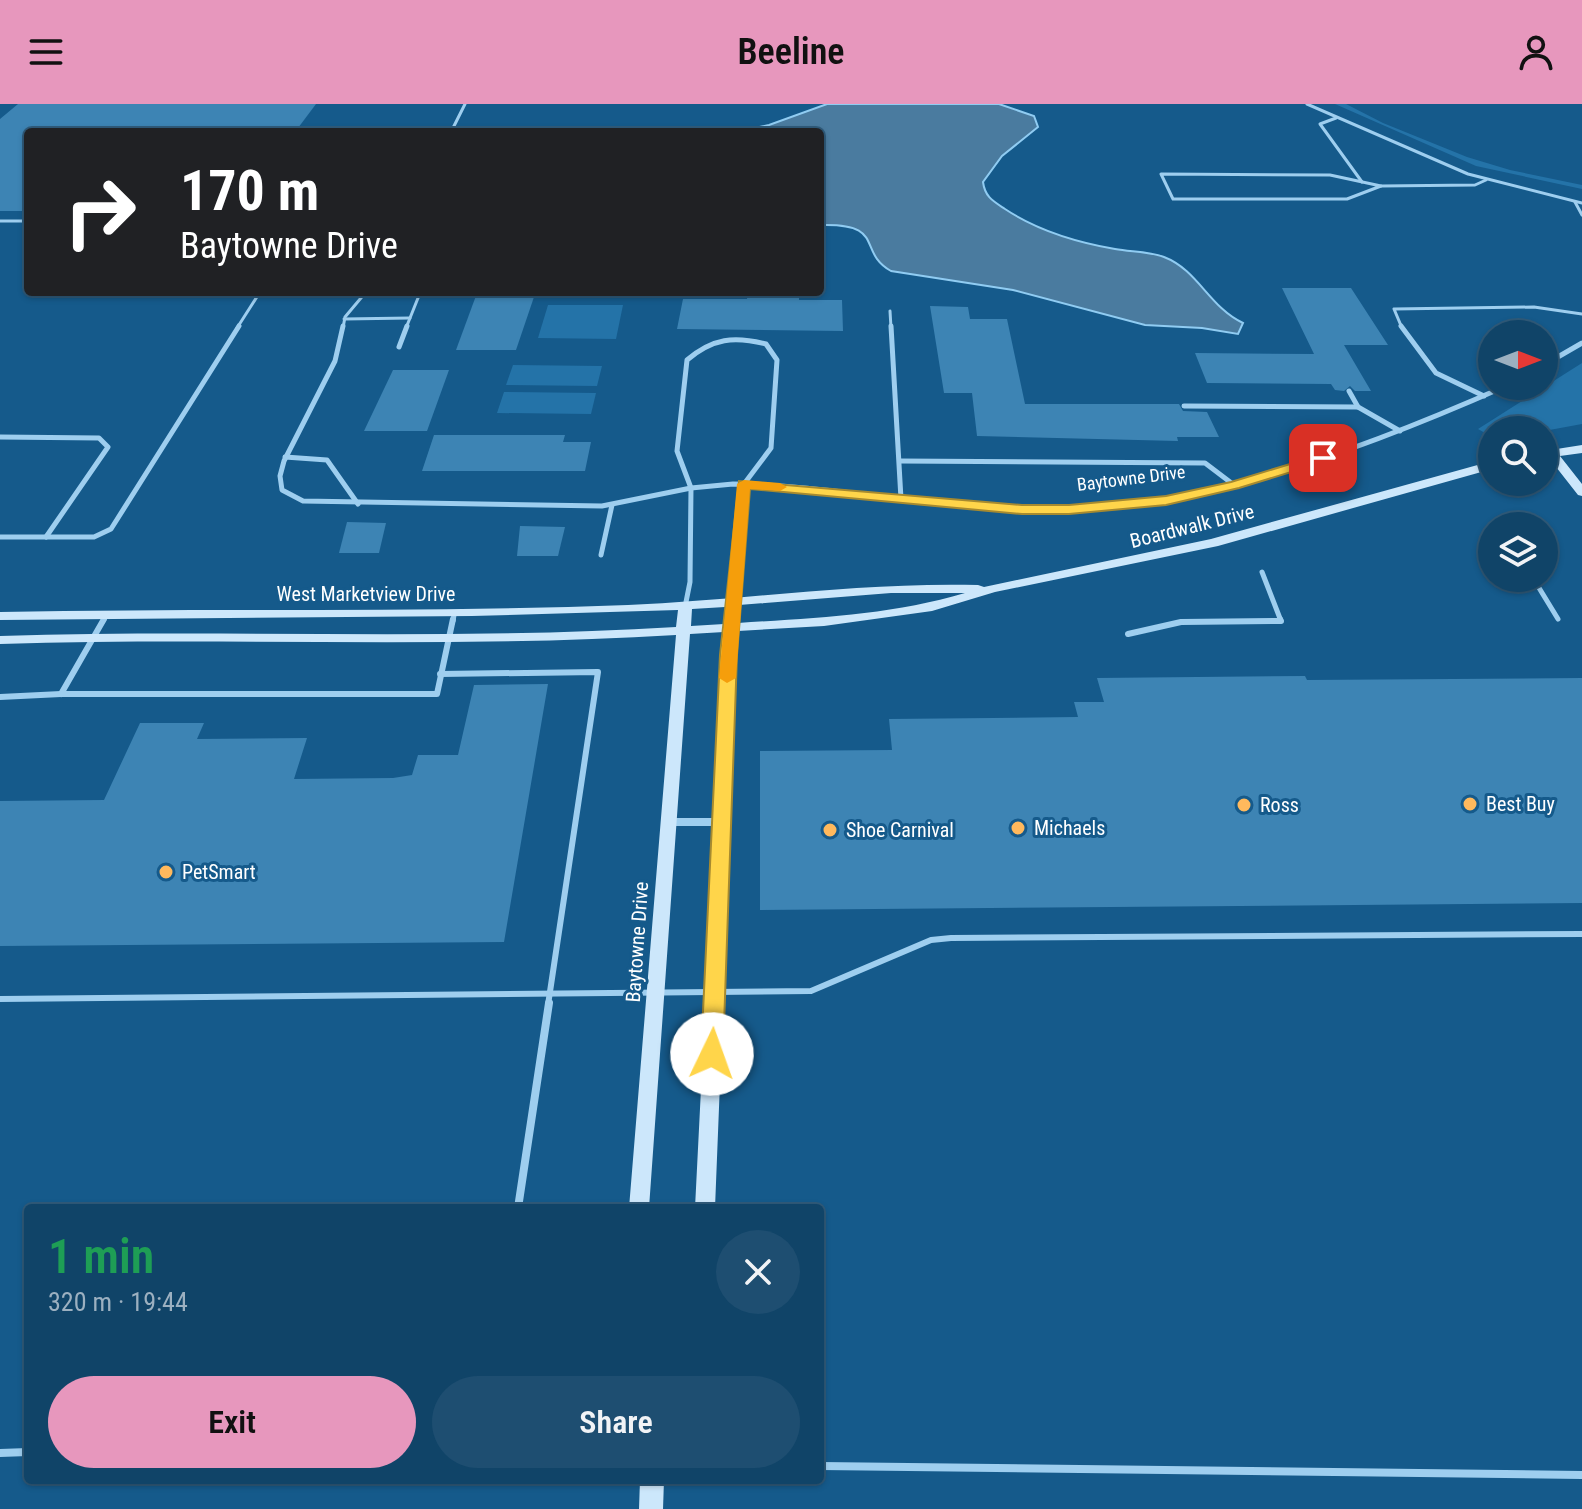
<!DOCTYPE html>
<html lang="en">
<head>
<meta charset="utf-8">
<style>
  :root { --surface:#104468; --page:#1e4e71; --text:#f1f3f6; --muted:#9cb0c0; --line:#305c7c; --accent:#e797bd }
  body { margin:0; font-family:"Roboto Condensed",sans-serif; background:var(--page); color:var(--text); height:100vh; display:flex; flex-direction:column; font-size:30px; white-space:nowrap }
  * { box-sizing:border-box; margin:0 }
  p { font-size:26px; color:var(--muted) }
  .icon { flex:none; width:44px; height:44px; fill:none; stroke:currentColor; stroke-width:2; stroke-linecap:round; stroke-linejoin:round }
  .map { position:relative; flex:1; overflow:hidden }
  .sheet { position:absolute; left:24px; top:1100px; width:800px; height:280px; display:flex; flex-direction:column; background:var(--surface); border-radius:8px; box-shadow:0 2px 6px #0004,0 0 0 2px var(--line) }
  .sheet>* { flex:none }
  .guide { position:absolute; left:24px; top:24px; width:800px; height:168px; border-radius:8px; box-shadow:0 2px 6px #0004,0 0 0 2px var(--line); background:#202124; color:#fff; overflow:hidden }
  .needle { width:52px; rotate:90deg }
  .buttons { position:absolute; left:1478px; top:216px; display:grid; gap:16px }
  .buttons a { display:grid; place-items:center; width:80px; height:80px; border-radius:50%; background:var(--surface); box-shadow:0 2px 6px #0004,0 0 0 2px var(--line); font-size:40px }
  .pin { position:absolute; display:grid; place-items:center; width:68px; height:68px; color:#fff; margin:-34px; border-radius:16px; box-shadow:0 4px 12px #0006 }
  .me { position:absolute; width:88px; margin:-44px; rotate:3deg; stroke-linejoin:round; filter:drop-shadow(0 0 6px #0008) }
  .turn { display:flex; align-items:center; gap:28px; height:168px; padding:0 24px; font-size:36px }
  .turn .icon { width:104px; height:104px; stroke-width:2.5 }
  .turn b { display:block; font-size:56px; line-height:68px }
  .round { display:grid; place-items:center; flex:none; width:84px; height:84px; border-radius:42px; background:var(--page) }
  .headline { display:flex; align-items:center; justify-content:space-between; height:136px; padding:0 24px }
  h1 { font-size:48px; font-weight:600; line-height:60px; color:#1e9e55 }
  .cta { display:flex; gap:16px; margin-top:auto; padding:16px 24px }
  .cta a { flex:1; height:92px; border-radius:48px; background:var(--accent); color:#111; font-size:32px; font-weight:600; line-height:92px; text-align:center }
  .cta a+a { background:var(--page); color:var(--text) }
  header { display:flex; justify-content:space-between; align-items:center; height:104px; padding:0 24px; background:var(--accent); color:#111; font-size:36px; font-weight:600 }
  .map>svg:first-child { display:block }
  .green { fill:#2473a8 }
  .water { fill:#4a7b9f; stroke:#90ccf2; stroke-width:2 }
  .building { fill:#3d84b4 }
  .lines { fill:none; stroke-linecap:round; stroke-linejoin:round }
  .lane-far3 { stroke:#9eceef; stroke-width:3 }
  .lane-far2 { stroke:#9eceef; stroke-width:5 }
  .lane-far1 { stroke:#9eceef; stroke-width:6 }
  .lane { stroke:#9eceef; stroke-width:8 }
  .street { stroke:#9eceef; stroke-width:8 }
  .secondary { fill:#cce7fb; fill-rule:evenodd }
  .route { fill:#ffd54a; stroke:#a68a30; stroke-width:2 }
  .slow { fill:#f59e0b }
  .poi-dot { fill:#ffb95d; stroke:#155a8b; stroke-width:3 }
  .labels { text-anchor:middle; dominant-baseline:central; stroke-width:6; stroke-linejoin:round; paint-order:stroke }
  .far-street-label { font-size:18px; fill:#fff; stroke:#155a8b }
  .street-label { font-size:20px; fill:#fff; stroke:#155a8b }
  .poi-label { font-size:20px; fill:#fff; stroke:#155a8b; text-anchor:start }
</style>
</head>
<body>
<header><svg class="icon" aria-label="menu" viewBox="0 0 24 24"><path d="M4 6h16M4 12h16M4 18h16"/></svg>Beeline<svg class="icon" aria-label="person" viewBox="0 0 24 24"><circle cx="12" cy="8" r="4"/><path d="M4 21q1-7 8-7t8 7"/></svg></header>
<div class="map">
<svg width="1582" height="1405" viewBox="0 0 1582 1405">
  <rect width="100%" height="100%" fill="#155a8b"/>
  <g class="green">
    <polygon points="1335,0 1346,0 1383,19 1467,53 1510,66 1582,81 1582,85 1476,62"/>
    <polygon points="548,201 623,201 616,235 538,234"/>
    <polygon points="1582,259 1582,320 1544,327 1492,326 1492,333 1478,325"/>
    <polygon points="513,261 602,262 597,282 506,281"/>
    <polygon points="504,288 596,289 591,310 497,309"/>
  </g>
  <path class="water" d="M 827,0 L 999,0 L 1034,12 L 1038,23 L 1002,52 L 983,78 C 985,93 993,97 1005,105 C 1038,127 1075,138 1115,145 C 1131,148 1148,147 1164,153 C 1198,166 1209,203 1243,219 L 1238,230 L 1202,224 L 1145,221 L 1013,186 L 891,167 C 856,147 887,119 820,121 L 820,28 L 736,28 L 769,21 Z"/>
  <g class="building">
    <polygon points="18,0 316,0 295,28 28,28 28,107 0,107 0,15"/>
    <polygon points="1282,184 1351,184 1388,241 1344,241 1371,287 1355,287 1350,282 1344,287 1335,286 1331,280 1207,279 1195,249 1314,250"/>
    <polygon points="748,188 799,188 799,196 842,196 843,227 677,225 683,195 747,195"/>
    <polygon points="477,189 535,190 516,246 456,246"/>
    <polygon points="930,202 968,203 970,215 1007,215 1025,300 1179,300 1183,307 1207,308 1219,333 1177,333 1178,337 977,332 972,289 944,289"/>
    <polygon points="393,266 449,266 427,327 364,327"/>
    <polygon points="434,331 565,331 563,338 591,338 585,367 422,367"/>
    <polygon points="347,418 386,419 379,449 339,449"/>
    <polygon points="520,422 565,423 558,452 517,452"/>
    <polygon points="1305,572 1307,576 1582,574 1582,799 760,806 760,647 892,646 889,615 1078,613 1074,598 1104,598 1097,574"/>
    <polygon points="548,580 504,838 0,842 0,697 104,696 140,619 204,619 197,635 307,634 294,675 393,674 412,671 418,651 458,651 474,581"/>
  </g>
  <g class="lines">
    <g class="lane-far3">
      <polyline points="1307,0 1468,70 1582,99"/>
      <polyline points="1336,14 1320,20 1362,78"/>
      <polyline points="451,28 465,0"/>
      <polygon points="1161,70 1330,71 1381,82 1347,95 1173,95"/>
      <polyline points="1381,82 1475,81 1486,76"/>
      <polyline points="1575,98 1582,111"/>
      <polyline points="0,117 28,117"/>
      <polyline points="890,207 891,224"/>
      <polyline points="344,215 410,214"/>
      <polyline points="237,224 260,188"/>
      <polyline points="343,224 345,213 366,188"/>
      <polyline points="406,224 420,189"/>
      <polyline points="1402,224 1394,205 1534,203 1582,210"/>
    </g>
    <g class="lane-far2">
      <path d="M 343,222 L 335,257 L 284,357 L 280,372 L 282,386 L 303,397 L 602,402 L 691,384 L 733,380 C 830,381 926,403 1023,405 C 1194,409 1352,350 1506,282"/>
      <polyline points="891,222 901,395"/>
      <polyline points="1401,222 1436,269 1484,292"/>
      <polyline points="399,243 407,222"/>
      <polyline points="1544,261 1582,239"/>
      <polyline points="1349,287 1358,303"/>
      <polyline points="1184,302 1358,303 1400,327"/>
      <polyline points="0,333 99,334 108,343 46,433"/>
      <polyline points="285,353 327,356 358,400"/>
      <polyline points="900,357 1205,359 1234,381"/>
      <polyline points="0,433 94,433 111,425 239,222"/>
      <polyline points="601,451 612,401"/>
      <polyline points="1262,468 1281,517"/>
      <polyline points="1533,474 1558,515"/>
      <path d="M 685,503 L 690,478 L 691,384 L 677,347 L 687,256 C 713,234 734,232 766,240 L 777,256 L 771,344 L 744,380 L 732,500"/>
      <polyline points="103,517 107,510"/>
      <polyline points="453,517 454,511"/>
    </g>
    <g class="lane-far1">
      <polyline points="1128,530 1181,518 1281,517 1280,515"/>
      <polyline points="440,570 598,568 548,901"/>
      <polyline points="61,590 104,515"/>
      <polyline points="0,593 61,590 437,590 453,515"/>
      <polyline points="0,895 811,887 931,836 951,834 1582,830"/>
    </g>
    <g class="lane">
      <polyline points="518,1104 549,899"/>
      <polyline points="0,1349 28,1348"/>
      <polyline points="820,1362 1582,1371"/>
    </g>
    <polyline class="street" points="669,718 722,718"/>
    <g class="secondary">
      <polygon points="1582,341 1582,349 1560,352 1582,380 1582,392 1578,391 1549,354 1544,355 1544,347"/>
      <path d="M 1492,357 L 1492,365 L 1218,442 L 995,488 L 932,507 L 824,522 L 738,527 L 715,1104 L 695,1104 L 724,528 L 690,530 L 649,1104 L 629,1104 L 676,531 C 451,545 225,533 0,540 L 0,532 C 225,525 451,537 676,523 L 678,506 L 472,512 L 0,516 L 0,508 C 209,504 419,509 628,501 C 745,496 861,478 978,481 L 984,483 L 1211,435 ZM 891,489 L 965,489 C 891,511 815,514 738,519 L 739,501 ZM 725,503 L 724,520 L 691,522 L 692,505 Z"/>
      <polygon points="640,1376 664,1376 663,1405 639,1405"/>
    </g>
  </g>
  <polygon class="route" points="1323,350 1327,351 1327,357 1239,384 1166,401 1069,410 1022,410 750,385 737,551 723,950 720,956 712,959 704,956 701,950 720,551 739,377 1022,401 1069,401 1166,392 1231,378"/>
  <polygon class="slow" points="744,376 780,379 787,383 780,387 750,385 736,574 727,579 719,574 737,380"/>
  <g class="poi-dot">
    <circle cx="1470" cy="700" r="8"/>
    <circle cx="1244" cy="701" r="8"/>
    <circle cx="1018" cy="724" r="8"/>
    <circle cx="830" cy="726" r="8"/>
    <circle cx="166" cy="768" r="8"/>
  </g>
  <g class="labels">
    <g class="far-street-label">
      <text transform="translate(1131 374) rotate(-7)">Baytowne Drive</text>
    </g>
    <g class="street-label">
      <text transform="translate(1192 422) rotate(-14)">Boardwalk Drive</text>
      <text x="366" y="490">West Marketview Drive</text>
      <text transform="translate(637 838) rotate(-86)">Baytowne Drive</text>
    </g>
    <g class="poi-label">
      <text x="1486" y="700">Best Buy</text>
      <text x="1260" y="701">Ross</text>
      <text x="1034" y="724">Michaels</text>
      <text x="846" y="726">Shoe Carnival</text>
      <text x="182" y="768">PetSmart</text>
    </g>
  </g>
</svg>
<div class="buttons">
<a><svg class="needle" viewBox="-14 -14 28 28"><path d="M0-13l5 13h-10z" fill="#e53935"/><path d="M0 13l5-13h-10z" fill="#9cb0c0"/></svg></a>
<a><svg class="icon" aria-label="search" viewBox="0 0 24 24"><circle cx="10" cy="10" r="6"/><path d="M15 15l6 6"/></svg></a>
<a><svg class="icon" aria-label="layers" viewBox="0 0 24 24"><path d="M12 4l9 5-9 5-9-5zM3 14l9 5 9-5"/></svg></a>
</div>
<div class="pin" style="left:1323px;top:354px;background:#d93025"><svg class="icon" aria-label="arrive" viewBox="0 0 24 24"><path d="M6 21V4h12l-3 4 3 4H6"/></svg></div>
<svg class="me" style="left:712px;top:950px" viewBox="-20 -20 40 40"><circle r="19" fill="#fff"/><path d="M0-13L10 11 0 6-10 11z" fill="#ffd54a"/></svg>
<div class="guide">
<div class="turn"><svg class="icon" aria-label="right" viewBox="0 0 24 24"><path d="M7 20v-9h11M14 6l5 5-5 5"/></svg><div><b>170 m</b>Baytowne Drive</div></div>
</div>
<section class="sheet">
<div class="headline"><div><h1>1 min</h1><p>320 m · 19:44</p></div><a class="round"><svg class="icon" aria-label="close" viewBox="0 0 24 24"><path d="M6 6l12 12M18 6L6 18"/></svg></a></div>
<div class="cta"><a>Exit</a><a>Share</a></div>
</section>
</div>
</body>
</html>
